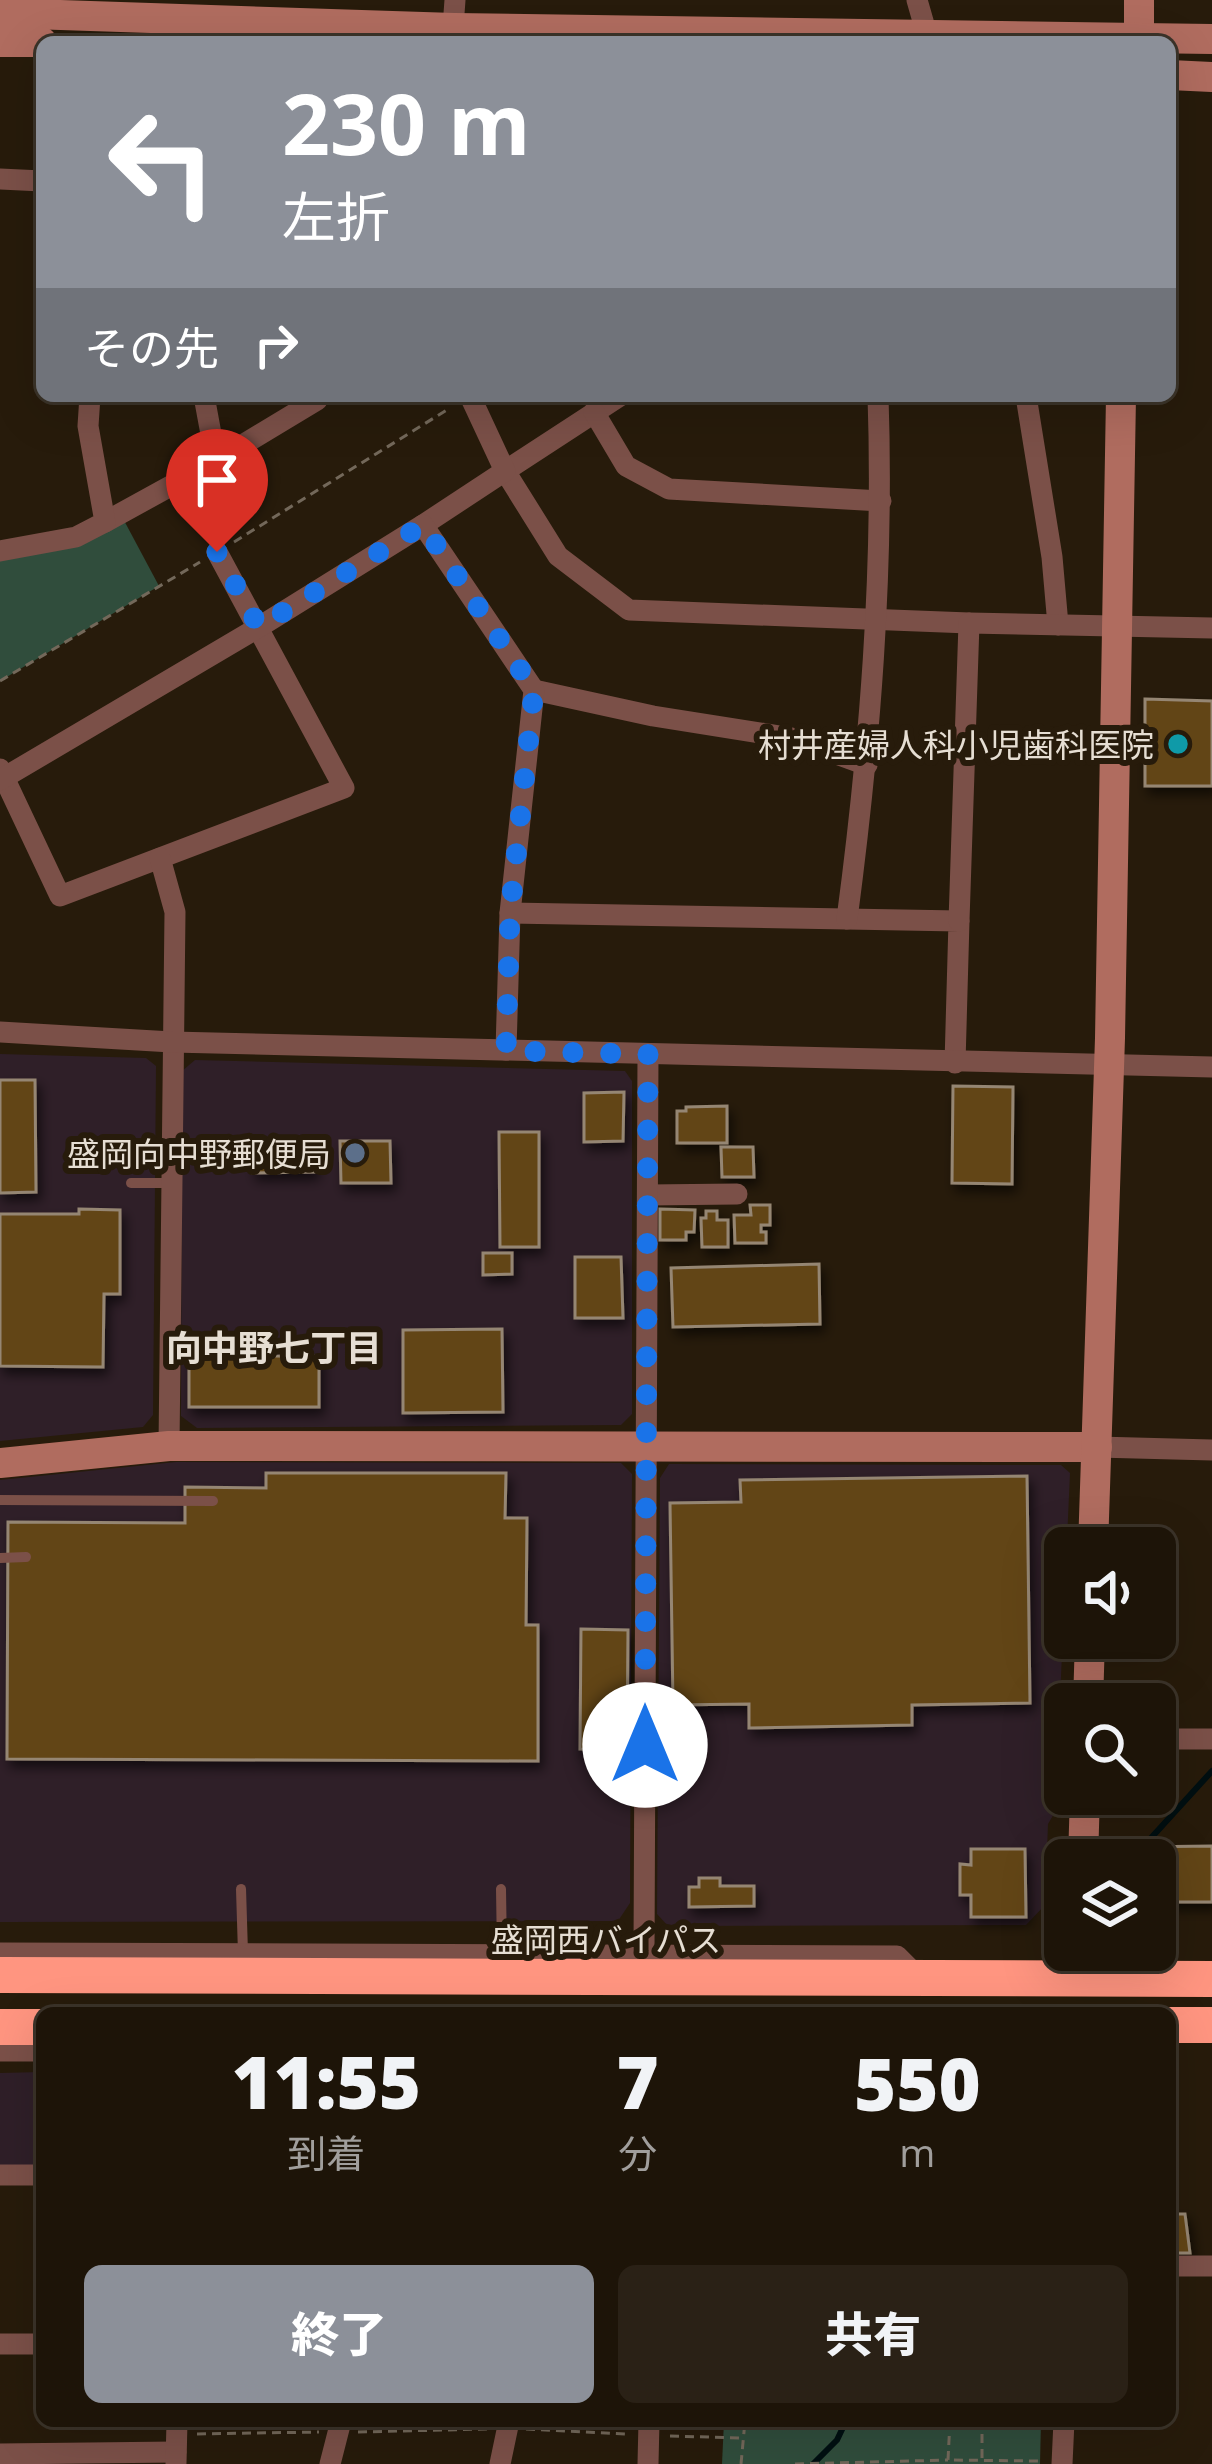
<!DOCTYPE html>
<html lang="ja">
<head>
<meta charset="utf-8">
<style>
  :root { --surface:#1d1408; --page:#2a2116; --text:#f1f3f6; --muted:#a09e9c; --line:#3b3329; --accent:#8c9099 }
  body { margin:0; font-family:"Open Sans","Noto Sans JP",sans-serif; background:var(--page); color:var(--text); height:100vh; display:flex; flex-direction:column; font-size:45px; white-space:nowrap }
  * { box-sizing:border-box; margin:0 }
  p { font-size:39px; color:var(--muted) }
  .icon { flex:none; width:66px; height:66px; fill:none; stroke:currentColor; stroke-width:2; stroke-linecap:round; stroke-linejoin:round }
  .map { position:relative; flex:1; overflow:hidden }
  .drawer { position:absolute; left:36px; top:2007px; width:1140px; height:420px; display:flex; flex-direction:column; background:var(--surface); border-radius:18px; box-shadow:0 12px 48px #0002,0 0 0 3px var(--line) }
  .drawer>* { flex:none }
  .guide { position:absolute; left:36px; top:36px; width:1140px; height:366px; border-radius:18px; box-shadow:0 12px 48px #0002,0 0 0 3px var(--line); background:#8c9099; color:#fff; overflow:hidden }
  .controls { position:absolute; left:1044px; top:1527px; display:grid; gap:24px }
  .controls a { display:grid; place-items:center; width:132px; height:132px; border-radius:18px; background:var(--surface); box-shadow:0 12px 48px #0002,0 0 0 3px var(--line); font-size:60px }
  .pin { position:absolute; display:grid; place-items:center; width:102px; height:102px; color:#fff; margin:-123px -51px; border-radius:50% 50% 50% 0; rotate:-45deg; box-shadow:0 0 12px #0007 }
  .pin .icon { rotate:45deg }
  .me { position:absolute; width:132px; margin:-66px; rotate:0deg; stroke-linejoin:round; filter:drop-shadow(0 0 9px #0008) }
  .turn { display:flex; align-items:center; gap:42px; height:252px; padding:0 48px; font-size:54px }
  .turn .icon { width:156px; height:156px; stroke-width:2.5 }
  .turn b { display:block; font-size:84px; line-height:102px }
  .then { display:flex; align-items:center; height:114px; padding:0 48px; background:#0003; gap:24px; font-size:45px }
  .eta { display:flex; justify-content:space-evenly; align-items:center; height:204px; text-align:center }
  .eta b { font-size:72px; font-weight:800; line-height:84px }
  .primary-button { display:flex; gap:24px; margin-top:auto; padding:24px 48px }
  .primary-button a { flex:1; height:138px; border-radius:18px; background:var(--accent); color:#fff; font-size:48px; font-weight:800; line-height:138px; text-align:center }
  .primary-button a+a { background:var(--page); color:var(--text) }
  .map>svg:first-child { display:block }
  .commercial { fill:#2f1f28 }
  .green { fill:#304d3c }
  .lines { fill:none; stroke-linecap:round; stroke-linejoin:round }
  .stream { stroke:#000f11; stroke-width:6 }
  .building { fill:#624418; stroke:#958673; stroke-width:3; filter:url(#shadow) }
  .path { stroke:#73685a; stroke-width:3; stroke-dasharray:9 6; stroke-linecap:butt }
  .lane { stroke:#7b5048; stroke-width:10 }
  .street { stroke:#7b5048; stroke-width:21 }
  .secondary { stroke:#b06c5f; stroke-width:30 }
  .highway { stroke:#ff9580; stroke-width:36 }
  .route { stroke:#1a73e8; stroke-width:21; stroke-dasharray:0 37.8 }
  .culture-dot { fill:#0f9aa8; stroke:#271b0b; stroke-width:4.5 }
  .service-dot { fill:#5c6f8a; stroke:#271b0b; stroke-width:4.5 }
  .labels { text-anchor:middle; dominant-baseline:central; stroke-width:12; stroke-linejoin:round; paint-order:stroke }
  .poi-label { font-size:33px; fill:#e6ded3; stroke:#271b0b; text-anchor:end }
  .street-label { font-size:33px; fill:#e6ded3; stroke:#271b0b }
  .neighbourhood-label { font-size:36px; font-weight:bold; fill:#e6ded3; stroke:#271b0b }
</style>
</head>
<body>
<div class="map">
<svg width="1212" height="2464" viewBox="0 0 1212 2464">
  <defs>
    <filter id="shadow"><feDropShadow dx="4" dy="7" stdDeviation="6" flood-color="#0009"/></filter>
  </defs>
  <rect width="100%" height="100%" fill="#271b0b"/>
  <g class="commercial">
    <polygon points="0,1054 146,1058 156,1066 153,1415 143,1427 0,1441"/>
    <polygon points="195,1060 625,1071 632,1081 632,1414 621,1425 197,1428 181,1416 182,1071"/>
    <polygon points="176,1462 621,1463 632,1474 630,1903 618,1921 0,1922 0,1480"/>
    <polygon points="669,1464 1061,1465 1070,1473 1055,1812 1048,1824 1045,1905 1026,1925 668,1926 657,1914 660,1478"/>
    <polygon points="42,2072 42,2165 0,2166 0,2073"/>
  </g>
  <g class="green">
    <polygon points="120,513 159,586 0,681 0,551"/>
    <polygon points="724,2421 1041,2421 1040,2464 722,2464"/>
  </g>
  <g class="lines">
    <g class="stream">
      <polyline points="1131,1860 1212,1771"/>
      <polyline points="1067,1960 1072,1950"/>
      <polyline points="813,2464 837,2440 846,2421"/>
    </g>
  </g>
  <g class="building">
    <polygon points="1145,699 1212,701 1212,786 1145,786"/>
    <polygon points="0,1080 35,1080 36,1192 0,1193"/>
    <polygon points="953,1086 1013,1087 1012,1184 952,1183"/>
    <polygon points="624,1092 623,1141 584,1142 584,1093"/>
    <polygon points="727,1106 727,1143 677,1143 677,1111 686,1111 686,1107"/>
    <polygon points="499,1132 539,1132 539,1247 500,1247"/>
    <polygon points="340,1141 390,1141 391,1183 341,1183"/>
    <polygon points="313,1143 314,1172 253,1173 252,1144"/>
    <polygon points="721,1147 753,1147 754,1177 722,1177"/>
    <polygon points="750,1205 770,1205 770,1225 761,1225 761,1232 766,1232 766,1243 735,1243 734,1215 751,1215"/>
    <polygon points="79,1209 120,1210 120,1294 104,1294 103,1367 0,1366 0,1214 79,1214"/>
    <polygon points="660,1209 695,1210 694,1232 686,1232 686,1240 660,1240"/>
    <polygon points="706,1211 717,1211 717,1220 728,1220 728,1247 702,1247 701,1218 706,1218"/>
    <polygon points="483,1253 512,1253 512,1274 483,1275"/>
    <polygon points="575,1257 621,1257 623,1318 575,1318"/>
    <polygon points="819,1264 820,1324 673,1327 671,1268"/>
    <polygon points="502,1329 503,1412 403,1413 403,1330"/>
    <rect x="189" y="1356" width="130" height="51"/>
    <polygon points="266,1473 506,1473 505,1518 527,1518 526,1625 538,1625 538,1761 7,1759 8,1522 185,1523 185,1487 266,1488"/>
    <polygon points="1027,1476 1030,1703 912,1705 912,1725 749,1728 749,1704 673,1705 670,1503 741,1502 740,1480"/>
    <polygon points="581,1629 628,1630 627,1750 580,1749"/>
    <polygon points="1212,1846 1212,1902 1155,1902 1155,1860 1137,1860 1137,1847"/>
    <polygon points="971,1849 1025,1849 1026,1917 971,1917 971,1895 960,1895 960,1864 971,1865"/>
    <polygon points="699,1878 720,1878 720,1886 754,1886 754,1906 689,1907 689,1887 699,1887"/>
    <polygon points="1170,2214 1185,2214 1190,2253 1170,2253"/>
  </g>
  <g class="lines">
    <g class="path">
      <polyline points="234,542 450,408"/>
      <polyline points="0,681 200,562"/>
      <polyline points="950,2421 948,2460 1040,2461"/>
      <polyline points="526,2429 625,2434"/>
      <polyline points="358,2432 487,2429"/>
      <polyline points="197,2434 319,2432"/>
      <polyline points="670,2436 743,2438"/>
      <polyline points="982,2458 982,2421"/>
      <polyline points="741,2464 745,2421"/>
      <polyline points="795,2464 948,2460"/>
    </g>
    <g class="lane">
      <polyline points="131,1183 171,1183"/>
      <polyline points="0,1500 213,1501"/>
      <polyline points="0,1558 26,1557"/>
      <polyline points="241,1889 243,1953"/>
      <polyline points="501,1889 502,1952"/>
    </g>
    <g class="street">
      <polyline points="917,0 927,35"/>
      <polyline points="452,41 455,0"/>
      <polyline points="0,179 42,181"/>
      <polyline points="620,396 505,471 558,556 629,610 969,623"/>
      <polyline points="1026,396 1052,557 1058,625"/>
      <polyline points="594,412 626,466 669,489 881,501"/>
      <polyline points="216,461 317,400 317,396"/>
      <polyline points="105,522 216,461 204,396"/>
      <polyline points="423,525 505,471 470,396"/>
      <polyline points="0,551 76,537 105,522 88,426 90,396"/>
      <polyline points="534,690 653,716 792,738 867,765"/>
      <polyline points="0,769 60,896 344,788 217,552"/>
      <polyline points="0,780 259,627 423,525 534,690 510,913 506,1050"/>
      <polyline points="160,858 175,912 169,1446"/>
      <polyline points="510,913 959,921 955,1063"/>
      <path d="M 847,919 C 870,745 884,572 878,396"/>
      <polyline points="959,921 969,623 1212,628"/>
      <polyline points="0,1032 172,1042 1212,1067"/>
      <polyline points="648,1195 737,1194"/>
      <polyline points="1097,1447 1212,1450"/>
      <polyline points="1155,1739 1212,1739"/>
      <polyline points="644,1952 648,1054"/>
      <polyline points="0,1953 897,1956 919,1978"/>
      <polyline points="0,2051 42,2051"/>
      <polyline points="0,2175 42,2175"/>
      <polyline points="1170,2266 1212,2266"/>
      <polyline points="0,2344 42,2344"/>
      <polyline points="0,2454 176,2452"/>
      <polyline points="176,2463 177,2421"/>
      <polyline points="330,2464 341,2421"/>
      <polyline points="500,2464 509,2421"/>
      <polyline points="648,2464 649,2421"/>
      <polyline points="1062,2464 1064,2421"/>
    </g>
    <g class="secondary">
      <polyline points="1139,0 1139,42"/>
      <polyline points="0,13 454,28 1212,39"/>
      <polyline points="0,42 42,42"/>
      <polyline points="1170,75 1212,77"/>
      <polyline points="0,1463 169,1446 1097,1447"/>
      <polyline points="1093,1548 1110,1038 1121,396"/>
      <polyline points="1088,1704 1090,1638"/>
      <polyline points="1083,1860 1085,1794"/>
    </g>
    <g class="highway">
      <polyline points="0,1975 1212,1979"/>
      <polyline points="1170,2025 1212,2025"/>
      <polyline points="0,2027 42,2027"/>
    </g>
  </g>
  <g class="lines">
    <polyline class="route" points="217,552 259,627 423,525 534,690 510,913 506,1051 648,1054 645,1745"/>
  </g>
  <circle class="culture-dot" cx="1178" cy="744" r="12"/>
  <circle class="service-dot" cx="355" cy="1153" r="12"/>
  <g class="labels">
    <g class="poi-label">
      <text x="1154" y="744">村井産婦人科小児歯科医院</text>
      <text x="331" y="1153">盛岡向中野郵便局</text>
    </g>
    <g class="street-label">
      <text x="606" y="1939">盛岡西バイパス</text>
    </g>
    <g class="neighbourhood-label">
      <text x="274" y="1347">向中野七丁目</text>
    </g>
  </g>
</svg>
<div class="controls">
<a><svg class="icon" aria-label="sound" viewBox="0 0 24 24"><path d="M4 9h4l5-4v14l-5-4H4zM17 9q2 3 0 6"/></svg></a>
<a><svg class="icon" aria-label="search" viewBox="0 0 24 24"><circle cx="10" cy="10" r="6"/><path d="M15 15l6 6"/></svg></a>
<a><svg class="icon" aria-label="layers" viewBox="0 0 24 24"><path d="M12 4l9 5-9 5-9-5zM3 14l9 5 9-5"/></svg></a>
</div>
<div class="pin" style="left:217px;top:552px;background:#d93025"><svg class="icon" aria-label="arrive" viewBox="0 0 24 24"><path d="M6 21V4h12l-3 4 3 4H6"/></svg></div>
<svg class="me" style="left:645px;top:1745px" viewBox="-20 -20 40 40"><circle r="19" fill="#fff"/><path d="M0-13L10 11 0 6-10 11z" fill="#1a73e8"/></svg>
<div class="guide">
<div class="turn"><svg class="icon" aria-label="left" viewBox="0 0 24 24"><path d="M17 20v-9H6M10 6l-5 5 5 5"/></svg><div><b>230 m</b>左折</div></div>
<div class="then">その先<svg class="icon" aria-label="right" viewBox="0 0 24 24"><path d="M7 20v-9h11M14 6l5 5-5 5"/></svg></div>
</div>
<section class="drawer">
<div class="eta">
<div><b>11:55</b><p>到着</p></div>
<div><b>7</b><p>分</p></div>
<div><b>550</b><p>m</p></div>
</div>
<div class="primary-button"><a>終了</a><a>共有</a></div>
</section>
</div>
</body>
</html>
